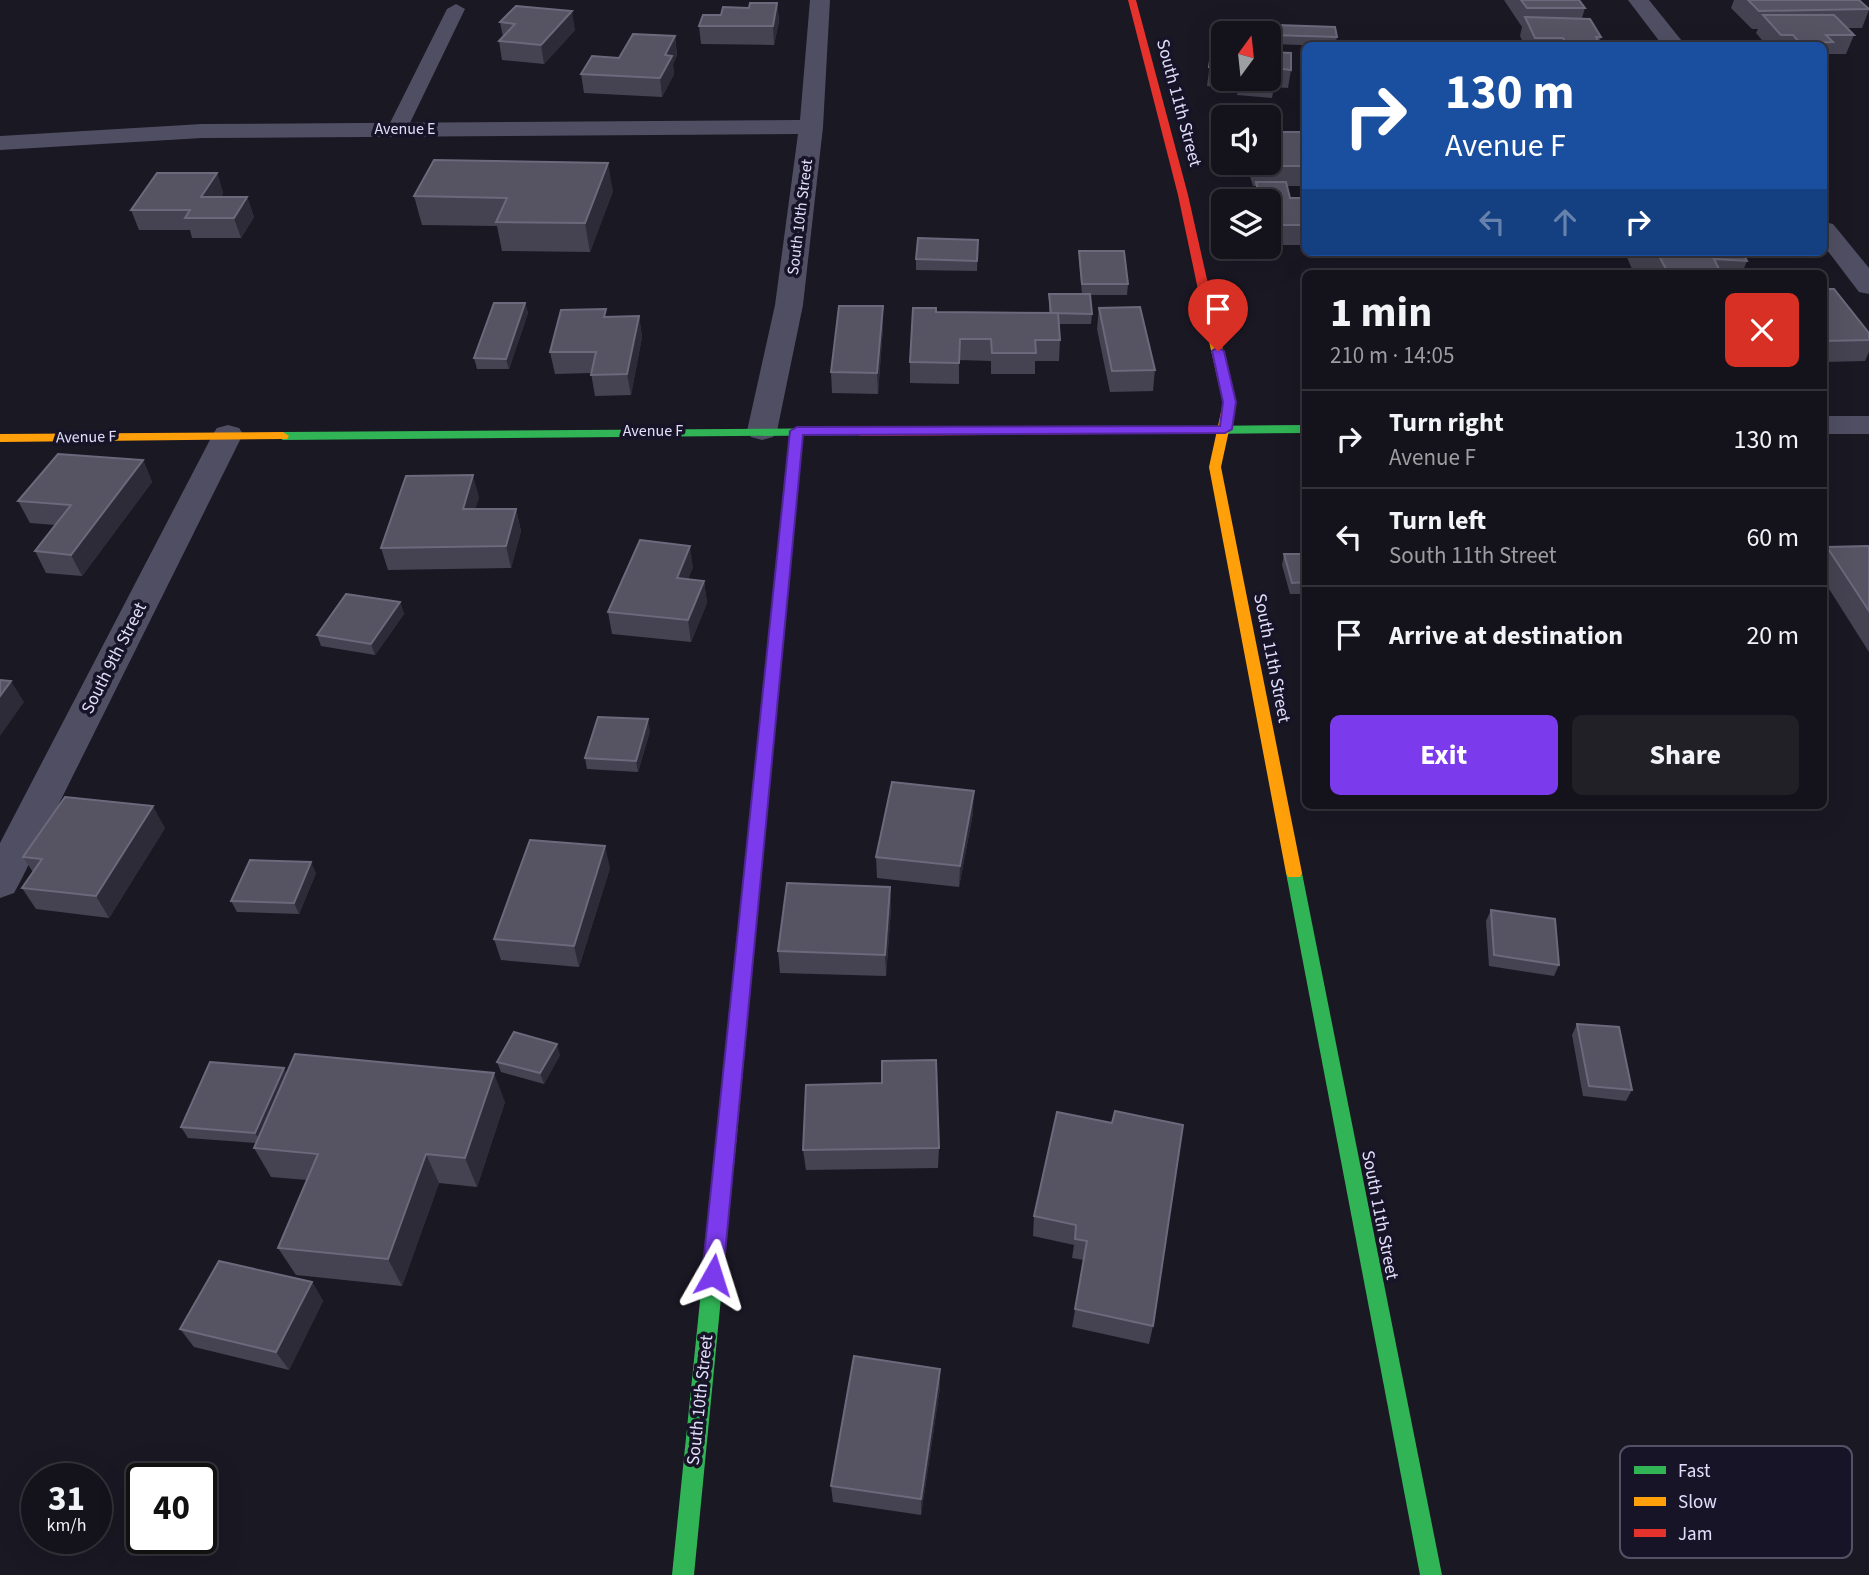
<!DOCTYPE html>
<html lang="en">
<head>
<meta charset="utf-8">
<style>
  :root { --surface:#14121a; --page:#212027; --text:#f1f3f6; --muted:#9d9ea2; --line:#333239; --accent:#7c3aed }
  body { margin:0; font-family:"Source Sans 3",sans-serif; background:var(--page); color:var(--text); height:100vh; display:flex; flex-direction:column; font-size:26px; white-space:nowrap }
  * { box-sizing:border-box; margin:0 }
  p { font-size:23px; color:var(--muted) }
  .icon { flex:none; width:38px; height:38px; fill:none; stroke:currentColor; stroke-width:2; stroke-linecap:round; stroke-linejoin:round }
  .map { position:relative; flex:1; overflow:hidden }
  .drawer { position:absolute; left:1302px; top:270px; width:525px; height:539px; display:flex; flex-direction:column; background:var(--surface); border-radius:10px; box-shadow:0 7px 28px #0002,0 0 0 2px var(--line) }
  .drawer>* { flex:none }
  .hud { position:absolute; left:1302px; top:42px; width:525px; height:214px; border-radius:10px; box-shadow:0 7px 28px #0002,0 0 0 2px var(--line); background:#1a4fa0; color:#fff; overflow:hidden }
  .needle { width:46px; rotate:15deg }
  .controls { position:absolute; left:1211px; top:21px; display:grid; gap:14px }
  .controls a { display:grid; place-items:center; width:70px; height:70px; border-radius:10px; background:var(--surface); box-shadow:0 7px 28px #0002,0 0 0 2px var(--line); font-size:35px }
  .speed { position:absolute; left:21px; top:1463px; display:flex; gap:14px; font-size:35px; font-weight:700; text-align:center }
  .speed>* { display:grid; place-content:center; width:91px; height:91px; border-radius:50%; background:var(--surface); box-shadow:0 7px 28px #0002,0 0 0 2px var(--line); line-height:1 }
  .speed small { font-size:18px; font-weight:400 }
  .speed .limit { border:4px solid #111; border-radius:10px; background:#fff; color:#111 }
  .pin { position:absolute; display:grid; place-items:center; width:60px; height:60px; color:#fff; margin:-72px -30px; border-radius:50% 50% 50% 0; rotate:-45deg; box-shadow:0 0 7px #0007 }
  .pin .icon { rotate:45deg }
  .me { position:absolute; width:77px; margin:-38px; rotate:6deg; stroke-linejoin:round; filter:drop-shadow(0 0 5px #0008) }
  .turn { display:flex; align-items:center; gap:24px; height:147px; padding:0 28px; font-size:32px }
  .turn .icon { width:91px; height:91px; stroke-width:2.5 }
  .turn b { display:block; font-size:49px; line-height:60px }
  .lanes { display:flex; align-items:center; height:66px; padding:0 28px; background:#0003; justify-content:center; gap:35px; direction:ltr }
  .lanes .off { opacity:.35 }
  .round { display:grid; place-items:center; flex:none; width:74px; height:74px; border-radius:10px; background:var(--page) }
  .headline { display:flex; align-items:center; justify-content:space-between; height:119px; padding:0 28px }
  h1 { font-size:42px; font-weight:700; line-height:52px }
  .action { display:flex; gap:14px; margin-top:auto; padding:14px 28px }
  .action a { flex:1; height:80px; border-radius:10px; background:var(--accent); color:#fff; font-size:28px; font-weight:700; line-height:80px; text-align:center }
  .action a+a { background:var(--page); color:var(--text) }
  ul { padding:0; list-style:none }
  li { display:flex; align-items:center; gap:21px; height:98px; padding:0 28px; border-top:2px solid var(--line) }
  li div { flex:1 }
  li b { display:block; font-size:26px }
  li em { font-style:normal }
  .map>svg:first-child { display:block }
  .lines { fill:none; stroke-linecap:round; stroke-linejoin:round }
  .lane { fill:#504e62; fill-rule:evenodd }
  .street { fill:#504e62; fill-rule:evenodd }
  .fast { fill:#30b455; fill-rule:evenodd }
  .slow { fill:#ff9f0a; fill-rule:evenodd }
  .jam { fill:#e5322d; fill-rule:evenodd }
  .wall { fill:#454351 }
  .shaded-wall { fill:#2d2b37 }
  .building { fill:#565363; stroke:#6b697b; stroke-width:2 }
  .route { fill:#7c3aed; stroke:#51269a; stroke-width:2 }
  .labels { text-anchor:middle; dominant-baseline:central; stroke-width:7; stroke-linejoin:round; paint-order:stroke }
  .far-street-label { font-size:16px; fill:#e1defb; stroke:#171427 }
  .street-label { font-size:18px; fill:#e1defb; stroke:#171427 }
  .key { fill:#171427; stroke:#545167; stroke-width:2 }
  .key-label { font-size:19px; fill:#e1defb }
</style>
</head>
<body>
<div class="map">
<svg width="1869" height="1575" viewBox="0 0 1869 1575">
  <rect width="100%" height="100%" fill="#1a1823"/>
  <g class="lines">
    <polygon class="lane" points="456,4 465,9 407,129 404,133 390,133 387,129 447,9"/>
    <g class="street">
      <polygon points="810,0 830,0 823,127 803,305 777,431 773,437 762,440 751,437 747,431 775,305 798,134 202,138 0,150 0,136 202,124 800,120"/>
      <polygon points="1628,0 1649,0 1686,46 1663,46"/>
      <polygon points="1824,222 1833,224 1869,268 1869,294 1859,292 1824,246"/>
      <rect x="1824" y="416" width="45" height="18"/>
      <polygon points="228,425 239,428 243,434 20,882 14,893 0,898 0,843 213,434 217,428"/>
    </g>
    <g class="fast">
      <polygon points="1306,425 1306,433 1201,434 1195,430 1201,426"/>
      <polygon points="860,428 866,432 864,435 283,440 277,436 283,432"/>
      <polygon points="1294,867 1300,869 1302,873 1442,1575 1420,1575 1286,873 1288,869"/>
      <polygon points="725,1146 732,1148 735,1154 694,1575 672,1575 715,1154 718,1148"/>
    </g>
    <g class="slow">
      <polygon points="1214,334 1220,337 1235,403 1221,467 1302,873 1300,877 1288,877 1286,873 1209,467 1223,403 1208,337"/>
      <polygon points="283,432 289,436 287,439 0,442 0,434"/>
      <polygon points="785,545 792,549 735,1154 732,1160 725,1162 718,1160 715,1154 778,549"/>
    </g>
    <g class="jam">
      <polygon points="1128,0 1136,0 1188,195 1220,337 1218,339 1210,339 1208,337 1178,195"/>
      <polygon points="1201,426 1205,427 1205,433 860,436 854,432 860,428"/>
      <polygon points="797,427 803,431 792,549 785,553 778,549 791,431"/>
    </g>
  </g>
  <g class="wall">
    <polygon points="1504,0 1579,0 1585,8 1582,18 1601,37 1599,43 1600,45 1525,46 1520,36 1522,27"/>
    <polygon points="1734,0 1859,0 1869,10 1862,28 1846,28 1854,35 1846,54 1828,54 1825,61 1824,61 1824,46 1767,46 1756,33 1758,29 1752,29 1731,8"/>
    <polygon points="777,3 779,21 774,45 701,44 699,26 721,15"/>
    <polygon points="500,22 575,30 544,64 502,60 499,41 503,37"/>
    <polygon points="1244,24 1337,37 1335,46 1269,44 1269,33 1243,33"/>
    <polygon points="675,36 677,55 673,64 674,74 662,97 584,93 581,74 619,58"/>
    <polygon points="1212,48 1223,49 1223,79 1269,79 1269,52 1291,70 1288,88 1274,87 1272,98 1237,95 1238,88 1207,86"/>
    <polygon points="1306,134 1306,186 1287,186 1290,198 1306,198 1306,245 1269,245 1269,201 1253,201 1256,186 1253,186 1246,163 1269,163"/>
    <polygon points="217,173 223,193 221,197 247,197 254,217 241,238 192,238 190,230 139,230 131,210"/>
    <polygon points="613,191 590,252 502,251 497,226 422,225 414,196"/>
    <polygon points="978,240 977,271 916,270 916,259"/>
    <polygon points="1079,251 1128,284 1127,295 1090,295 1092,314 1091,324 1059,324 1060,340 1059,361 1035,361 1035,374 991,374 991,361 959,360 959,384 910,383 910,362 936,312 1049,313 1049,294 1082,294 1079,261"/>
    <polygon points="1627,252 1742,252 1747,261 1742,273 1650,273 1648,269 1632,269 1626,255"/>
    <polygon points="1824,289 1869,333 1869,352 1865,361 1824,362"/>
    <polygon points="525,303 528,313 509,369 477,369 474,358"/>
    <polygon points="883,306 883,327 878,394 832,393 831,372"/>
    <polygon points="1099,308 1155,370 1153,391 1110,392 1097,329"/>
    <polygon points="639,316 642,337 631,395 595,396 591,373 555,374 550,352 607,317"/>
    <polygon points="143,460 152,482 82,576 46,573 35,551 55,525 30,523 18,501"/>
    <polygon points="479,497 475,509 516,509 521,531 511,568 388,570 381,548"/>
    <polygon points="1869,546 1869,652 1824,581 1824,554 1827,547"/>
    <polygon points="1284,554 1306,554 1306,594 1290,594 1282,565"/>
    <polygon points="693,567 688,579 704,581 707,603 691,642 612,634 608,612"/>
    <polygon points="400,602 404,614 375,655 321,646 317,635"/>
    <polygon points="650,731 638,772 587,769 585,758"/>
    <polygon points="973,813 959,887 877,878 876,857"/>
    <polygon points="165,828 109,918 36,909 22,888 33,872 23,857"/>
    <polygon points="610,868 579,967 501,960 494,939"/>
    <polygon points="316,873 299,914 237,912 231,901"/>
    <polygon points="890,887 891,908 886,976 780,973 778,951"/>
    <polygon points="1491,910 1559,965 1554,976 1489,966 1486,921"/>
    <polygon points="1577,1024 1632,1090 1626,1101 1583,1096 1572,1035"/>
    <polygon points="560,1055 544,1084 501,1072 497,1062"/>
    <polygon points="287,1073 505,1102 477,1187 439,1183 402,1286 296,1275 278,1248 307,1180 271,1177 254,1148 256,1143 188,1138 181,1127"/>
    <polygon points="1057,1112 1153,1326 1149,1344 1072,1327 1084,1260 1072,1258 1074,1245 1033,1236 1034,1216"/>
    <polygon points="939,1148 938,1168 806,1170 803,1150"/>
    <polygon points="312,1282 323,1301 289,1370 194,1347 180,1329"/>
    <polygon points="940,1369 940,1387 921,1515 833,1502 831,1486"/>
  </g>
  <g class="shaded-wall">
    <polygon points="777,3 779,21 774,45 773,26"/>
    <polygon points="572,11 575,30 544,64 541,45"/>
    <polygon points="675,36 677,55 673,64 674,74 662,97 660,78 665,55"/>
    <polygon points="608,163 613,191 590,252 585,223"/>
    <polygon points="217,173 223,193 208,217 201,197"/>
    <polygon points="247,197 254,217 241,238 234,218"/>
    <polygon points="525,303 528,313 509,369 506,359"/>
    <polygon points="883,306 883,327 878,394 877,373"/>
    <polygon points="639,316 642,337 631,395 627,374"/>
    <polygon points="143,460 152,482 82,576 71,555"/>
    <polygon points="473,475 479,497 469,531 463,509"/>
    <polygon points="516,509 521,531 511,568 506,546"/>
    <polygon points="690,546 693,567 680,600 677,578"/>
    <polygon points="704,581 707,603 691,642 688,620"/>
    <polygon points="400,602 404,614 375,655 371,644"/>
    <polygon points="11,681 24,702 0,736 0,696"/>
    <polygon points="648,719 650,731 638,772 636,761"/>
    <polygon points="974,791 973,813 959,887 960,866"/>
    <polygon points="153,806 165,828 109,918 96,896"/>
    <polygon points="605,846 610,868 579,967 574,946"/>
    <polygon points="311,862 316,873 299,914 294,903"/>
    <polygon points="890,887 891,908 886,976 885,955"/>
    <polygon points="557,1044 560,1055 544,1084 540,1073"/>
    <polygon points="284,1068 289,1078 262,1143 255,1133"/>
    <polygon points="494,1073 505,1102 477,1187 465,1158"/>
    <polygon points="426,1154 439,1183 402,1286 388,1259"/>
    <polygon points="312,1282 323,1301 289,1370 276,1352"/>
    <polygon points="940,1369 940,1387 921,1515 921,1499"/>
  </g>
  <g class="building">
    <polygon points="1521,0 1579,0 1585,8 1527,8"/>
    <polygon points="1748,0 1859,0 1869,9 1759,11"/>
    <polygon points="750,3 777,3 773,26 699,26 703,15 721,15 723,7 749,8"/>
    <polygon points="516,6 572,11 541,45 499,41 515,24 500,22"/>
    <polygon points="1763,15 1834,15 1854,35 1826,35 1833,42 1800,43 1793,35 1781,35"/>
    <polygon points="1525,17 1590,19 1601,37 1596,37 1600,45 1567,46 1563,38 1535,38"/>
    <polygon points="1244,24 1335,27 1337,37 1269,35 1269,33 1246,33"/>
    <polygon points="633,34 675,36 665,55 672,56 660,78 581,74 592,56 619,58"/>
    <polygon points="1212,48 1223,49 1223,68 1209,67"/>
    <polygon points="1269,52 1291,53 1291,70 1276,68 1275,79 1269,79"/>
    <polygon points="1269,132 1305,132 1306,166 1256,166 1255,163 1269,163"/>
    <polygon points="434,160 608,163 585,223 496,222 507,198 414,196"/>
    <polygon points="157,173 217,173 201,197 247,197 234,218 185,218 190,210 131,210"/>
    <polygon points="1256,182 1286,182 1290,198 1306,198 1306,225 1269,225 1269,201 1260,201"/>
    <polygon points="918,238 978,240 977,261 916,259"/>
    <polygon points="1079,251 1124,251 1128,284 1082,284"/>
    <polygon points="1657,252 1742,252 1747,261 1714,259 1721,273 1668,273"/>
    <polygon points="1824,289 1834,289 1869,333 1869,340 1824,341"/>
    <polygon points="1049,294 1090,294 1092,314 1051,313"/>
    <polygon points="494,303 525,303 506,359 474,358"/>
    <polygon points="839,306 883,306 877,373 831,372"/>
    <polygon points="1140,307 1155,370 1112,371 1099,308"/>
    <polygon points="913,308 936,308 936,312 1058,313 1060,340 1035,340 1036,353 992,353 991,339 960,339 959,363 910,362"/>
    <polygon points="606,309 604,317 639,316 627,374 591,375 596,352 550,352 561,310"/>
    <polygon points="58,454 143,460 71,555 35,551 71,505 18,501"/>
    <polygon points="473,475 463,509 516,509 506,546 381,548 406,476"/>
    <polygon points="640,540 690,546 677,578 704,581 688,620 608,612"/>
    <polygon points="1869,546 1869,611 1827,547"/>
    <polygon points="1284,554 1306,554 1306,582 1292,583"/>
    <polygon points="346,594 400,602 371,644 317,635"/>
    <polygon points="0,680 11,681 0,696"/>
    <polygon points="598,717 648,719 636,761 585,758"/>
    <polygon points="892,782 974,791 960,866 876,857"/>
    <polygon points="65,797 153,806 96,896 22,888 42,859 23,857"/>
    <polygon points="530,840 605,846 574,946 494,939"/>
    <polygon points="250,860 311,862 294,903 231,901"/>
    <polygon points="787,883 890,887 885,955 778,951"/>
    <polygon points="1491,910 1555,919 1559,965 1494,955"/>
    <polygon points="1577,1024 1619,1027 1632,1090 1589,1086"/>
    <polygon points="514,1032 557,1044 540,1073 497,1062"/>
    <polygon points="295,1054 494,1073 465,1158 426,1154 388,1259 278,1248 318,1154 254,1148"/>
    <polygon points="936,1060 939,1148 803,1150 806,1085 882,1083 882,1061"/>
    <polygon points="210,1062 284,1068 255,1133 181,1127"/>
    <polygon points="1115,1111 1183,1125 1153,1326 1075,1309 1087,1241 1075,1239 1076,1225 1034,1216 1057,1112 1112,1123"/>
    <polygon points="219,1261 312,1282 276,1352 180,1329"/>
    <polygon points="854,1356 940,1369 921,1499 831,1486"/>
  </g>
  <polygon class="route" points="1218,347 1224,351 1236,402 1232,429 1225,433 803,435 723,1275 720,1282 713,1285 705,1282 702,1275 790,431 797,427 1220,426 1223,402 1212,351"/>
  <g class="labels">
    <g class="far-street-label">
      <text x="405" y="129">Avenue E</text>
      <text transform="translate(800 217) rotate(-83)">South 10th Street</text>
      <text x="653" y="431">Avenue F</text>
      <text transform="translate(86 437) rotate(-1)">Avenue F</text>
    </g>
    <g class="street-label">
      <text transform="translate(1179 103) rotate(75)">South 11th Street</text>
      <text transform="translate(114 658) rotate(-63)">South 9th Street</text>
      <text transform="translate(1272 658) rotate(79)">South 11th Street</text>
      <text transform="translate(1380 1215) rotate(79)">South 11th Street</text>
      <text transform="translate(700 1400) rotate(-84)">South 10th Street</text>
    </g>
  </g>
  <rect x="1620" y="1446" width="232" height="112" rx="10" class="key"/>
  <rect x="1634" y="1466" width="32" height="8" fill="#30b455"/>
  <rect x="1634" y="1497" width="32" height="9" fill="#ff9f0a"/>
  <rect x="1634" y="1529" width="32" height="8" fill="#e5322d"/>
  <g class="key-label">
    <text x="1678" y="1477">Fast</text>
    <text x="1678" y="1508">Slow</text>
    <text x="1678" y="1540">Jam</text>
  </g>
</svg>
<div class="controls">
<a><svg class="needle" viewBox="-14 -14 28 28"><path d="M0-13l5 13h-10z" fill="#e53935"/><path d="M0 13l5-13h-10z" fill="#9d9ea2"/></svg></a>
<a><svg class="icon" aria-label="sound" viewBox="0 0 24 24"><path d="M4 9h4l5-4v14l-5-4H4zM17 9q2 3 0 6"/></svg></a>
<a><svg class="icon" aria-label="layers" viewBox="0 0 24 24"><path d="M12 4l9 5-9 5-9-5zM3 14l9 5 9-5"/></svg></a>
</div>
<div class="speed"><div>31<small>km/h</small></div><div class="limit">40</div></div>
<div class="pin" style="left:1218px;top:351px;background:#d93025"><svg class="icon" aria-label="arrive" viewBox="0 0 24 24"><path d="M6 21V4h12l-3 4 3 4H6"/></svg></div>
<svg class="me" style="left:713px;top:1275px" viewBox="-20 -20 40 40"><path d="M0-17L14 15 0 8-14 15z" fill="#7c3aed" stroke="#fff" stroke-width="4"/></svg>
<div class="hud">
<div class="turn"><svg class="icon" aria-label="right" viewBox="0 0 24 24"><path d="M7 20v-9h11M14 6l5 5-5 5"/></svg><div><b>130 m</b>Avenue F</div></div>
<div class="lanes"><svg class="icon off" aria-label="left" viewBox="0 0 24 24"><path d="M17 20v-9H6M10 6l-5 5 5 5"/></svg><svg class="icon off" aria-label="ahead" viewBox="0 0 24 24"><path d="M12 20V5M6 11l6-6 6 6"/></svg><svg class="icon" aria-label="right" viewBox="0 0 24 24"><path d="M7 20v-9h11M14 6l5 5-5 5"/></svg></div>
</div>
<section class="drawer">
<div class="headline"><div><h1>1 min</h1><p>210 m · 14:05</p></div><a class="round" style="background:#d93025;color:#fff"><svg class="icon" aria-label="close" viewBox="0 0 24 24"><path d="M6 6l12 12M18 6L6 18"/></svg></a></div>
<ul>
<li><svg class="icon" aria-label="right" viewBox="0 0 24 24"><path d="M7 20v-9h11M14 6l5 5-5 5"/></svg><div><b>Turn right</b><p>Avenue F</p></div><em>130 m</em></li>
<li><svg class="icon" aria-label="left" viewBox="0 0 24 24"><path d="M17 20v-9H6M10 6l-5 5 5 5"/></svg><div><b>Turn left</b><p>South 11th Street</p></div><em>60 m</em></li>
<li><svg class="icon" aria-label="arrive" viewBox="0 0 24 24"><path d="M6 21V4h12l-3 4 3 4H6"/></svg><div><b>Arrive at destination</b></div><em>20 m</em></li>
</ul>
<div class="action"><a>Exit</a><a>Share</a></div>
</section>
</div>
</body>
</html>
